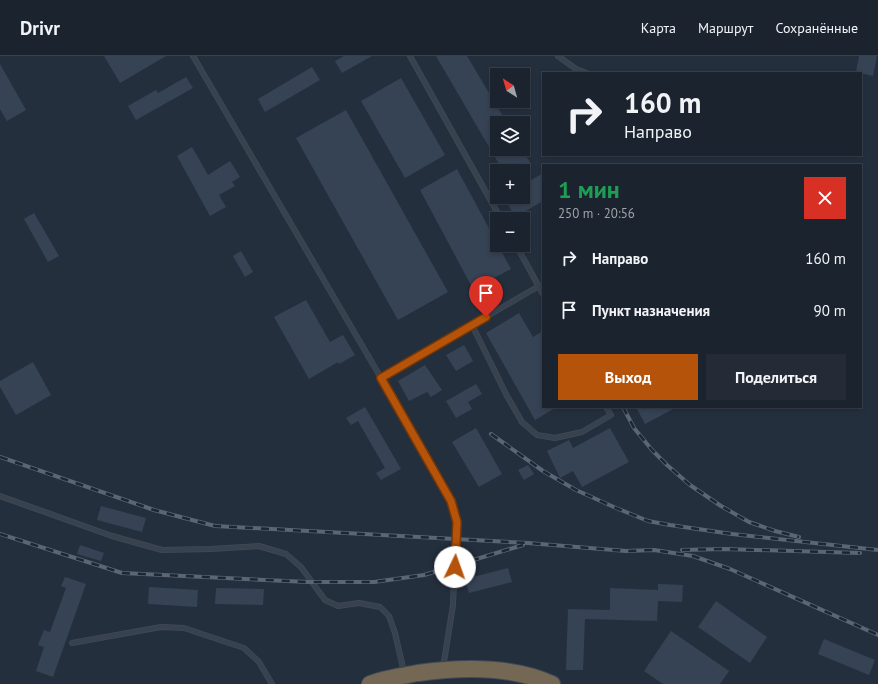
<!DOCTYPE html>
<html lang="ru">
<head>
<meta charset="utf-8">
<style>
  :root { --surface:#1b232e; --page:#242b36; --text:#f1f3f6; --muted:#a0a4aa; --line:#39404a; --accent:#b45309 }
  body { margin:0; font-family:"PT Sans",sans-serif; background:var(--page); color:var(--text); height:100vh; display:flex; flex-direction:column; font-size:15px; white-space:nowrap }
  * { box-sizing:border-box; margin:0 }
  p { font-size:13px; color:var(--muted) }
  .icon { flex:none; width:22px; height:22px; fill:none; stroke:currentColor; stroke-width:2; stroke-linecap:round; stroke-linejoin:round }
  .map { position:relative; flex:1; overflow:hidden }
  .side { position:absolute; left:542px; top:108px; width:320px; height:244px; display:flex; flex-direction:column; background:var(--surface); border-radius:0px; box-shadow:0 2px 6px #0003,0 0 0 1px var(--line) }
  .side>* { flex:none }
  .top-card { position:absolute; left:542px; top:16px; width:320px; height:84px; border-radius:0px; box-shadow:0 2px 6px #0003,0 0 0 1px var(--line); background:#1b232e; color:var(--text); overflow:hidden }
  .needle { width:26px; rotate:323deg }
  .tools { position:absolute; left:490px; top:12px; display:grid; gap:8px }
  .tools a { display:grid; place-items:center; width:40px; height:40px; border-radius:0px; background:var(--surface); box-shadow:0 2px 6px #0003,0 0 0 1px var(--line); font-size:20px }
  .pin { position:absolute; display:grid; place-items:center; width:34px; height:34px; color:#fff; margin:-41px -17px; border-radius:50% 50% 50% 0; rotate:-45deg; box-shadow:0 0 4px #0007 }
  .pin .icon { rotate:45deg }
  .me { position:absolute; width:44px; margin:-22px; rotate:3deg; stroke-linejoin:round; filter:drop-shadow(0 0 3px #0008) }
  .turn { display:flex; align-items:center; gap:14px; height:84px; padding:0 16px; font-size:18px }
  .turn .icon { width:52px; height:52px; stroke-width:2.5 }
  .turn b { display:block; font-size:28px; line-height:34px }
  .round { display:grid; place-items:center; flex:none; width:42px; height:42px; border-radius:0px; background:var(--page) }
  .summary { display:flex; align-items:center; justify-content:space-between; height:68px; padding:0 16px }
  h1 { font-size:24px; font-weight:600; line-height:30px; color:#1e9e55 }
  .button { display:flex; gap:8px; margin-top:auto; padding:8px 16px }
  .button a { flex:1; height:46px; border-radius:0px; background:var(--accent); color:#fff; font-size:16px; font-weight:600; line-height:46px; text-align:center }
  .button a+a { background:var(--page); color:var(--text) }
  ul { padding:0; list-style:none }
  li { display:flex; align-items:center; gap:12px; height:52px; padding:0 16px }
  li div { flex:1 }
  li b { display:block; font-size:15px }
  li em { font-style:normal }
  header { display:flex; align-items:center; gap:24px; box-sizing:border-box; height:56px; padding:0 20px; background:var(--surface); border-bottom:1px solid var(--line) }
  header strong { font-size:19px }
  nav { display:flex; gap:22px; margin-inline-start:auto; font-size:14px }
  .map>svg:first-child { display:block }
  .building { fill:#364354 }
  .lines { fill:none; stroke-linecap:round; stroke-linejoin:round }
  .lane-casing { stroke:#414a57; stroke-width:6 }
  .highway-casing { stroke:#434c59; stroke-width:18 }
  .lane { stroke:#38414e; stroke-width:4.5 }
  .highway { stroke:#746855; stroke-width:16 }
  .rail-casing { stroke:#5a6575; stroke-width:4 }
  .rail { stroke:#1d2633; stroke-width:2.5; stroke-dasharray:8; stroke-linecap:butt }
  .route-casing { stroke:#753606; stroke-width:10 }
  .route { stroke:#b45309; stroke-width:7 }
</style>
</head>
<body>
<header>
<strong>Drivr</strong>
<nav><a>Карта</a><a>Маршрут</a><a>Сохранённые</a></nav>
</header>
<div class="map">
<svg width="878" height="628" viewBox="0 0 878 628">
  <rect width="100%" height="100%" fill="#242f3e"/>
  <g class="building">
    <polygon points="104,0 166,0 120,27"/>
    <polygon points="344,0 372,0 342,17 335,5"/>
    <polygon points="436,0 467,0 507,67 497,67 497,93 522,93 531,108 519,115 503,115"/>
    <polygon points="859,0 877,0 873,20 856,16"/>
    <polygon points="0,8 26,54 7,65 0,53"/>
    <polygon points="312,11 320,24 265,56 258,43"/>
    <polygon points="186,21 193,32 136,64 128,50 156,34 158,37"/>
    <polygon points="401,22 445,99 405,122 361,45"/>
    <polygon points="346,54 448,236 398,264 296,82"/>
    <polygon points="192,91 208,119 230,105 240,121 232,126 235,130 219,139 226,151 210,160 177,100"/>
    <polygon points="457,113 497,187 497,189 498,189 511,213 473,233 420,134"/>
    <polygon points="543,117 543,145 515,161 504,141 523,141 523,129"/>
    <polygon points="34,157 59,200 48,206 24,163"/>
    <polygon points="241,195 253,216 245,221 233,200"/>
    <polygon points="306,244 330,286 343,279 355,299 339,308 338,306 309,323 274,261"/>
    <polygon points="519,257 533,281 543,275 543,351 557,351 535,364 486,277"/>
    <polygon points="464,289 473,305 456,315 446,299"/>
    <polygon points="33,306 51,339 16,359 0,331 0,325"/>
    <polygon points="425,309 442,334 431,341 427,336 409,345 398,325"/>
    <polygon points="476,328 482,338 468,346 472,353 456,362 446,345"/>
    <polygon points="365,351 401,413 381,424 376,417 385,412 358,365 351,369 346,362"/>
    <polygon points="636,351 677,351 645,368"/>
    <polygon points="476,372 502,418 479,431 452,386"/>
    <polygon points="610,372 629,406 582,431 573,415 560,422 547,395 569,384 573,392"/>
    <polygon points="528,409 534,418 524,424 518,414"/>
    <polygon points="101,450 146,462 142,476 97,464"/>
    <polygon points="80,489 104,497 101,505 77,498"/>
    <polygon points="508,512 512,526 469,537 465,523"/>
    <polygon points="65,521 86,528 53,621 36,615 44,591 38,589 44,574 50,576 66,532 61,530"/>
    <polygon points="658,528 683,529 682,546 658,545 657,565 585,563 583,614 566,614 568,553 610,554 610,532 658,534"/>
    <polygon points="149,531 198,534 197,551 148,548"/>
    <polygon points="216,532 264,533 263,549 215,548"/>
    <polygon points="716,545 767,581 750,607 698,571"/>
    <polygon points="671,575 729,615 720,628 663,628 644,615"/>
    <polygon points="824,583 875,604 869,619 818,598"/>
  </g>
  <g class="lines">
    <defs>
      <g id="lane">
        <polyline points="193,0 381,322 451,445 457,466 455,499 453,549 443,612"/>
        <polyline points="410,0 501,163"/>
        <polyline points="558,0 576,13 587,17"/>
        <polyline points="516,189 543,238"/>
        <polyline points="472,269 507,340 522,366 537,379 555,382 582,376 611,359 606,351"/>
        <polyline points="381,322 539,230"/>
        <polyline points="0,440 112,480 162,494 211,493 259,490 286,498 301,511 325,544 338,550 359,547 380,551 389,560 395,577 404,616"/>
        <polyline points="72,587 161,571 184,572 244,592 259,606 272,628"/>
      </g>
      <path id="highway" d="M 370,628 C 385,622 402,620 418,617 C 461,611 512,610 552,628"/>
    </defs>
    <use href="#lane" class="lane-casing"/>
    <use href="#highway" class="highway-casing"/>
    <use href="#lane" class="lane"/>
    <use href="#highway" class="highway"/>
    <defs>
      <g id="rail">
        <polyline points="623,351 634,372 652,394 667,409 690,429 721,450 749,466 775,475 799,481"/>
        <polyline points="491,378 543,415 576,434 616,452 648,465 670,469 732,478 878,494"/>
        <polyline points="0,401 154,454 215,470 528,487 626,495 654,494 693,500 730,513 878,579"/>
        <polyline points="0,478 122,517 308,526 374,526 424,519 523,489"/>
        <polyline points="682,494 724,493 860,497"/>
      </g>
    </defs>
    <use href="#rail" class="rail-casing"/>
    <use href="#rail" class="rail"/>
  </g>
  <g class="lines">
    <defs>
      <polyline id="route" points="455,511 457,466 451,445 381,322 486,261"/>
    </defs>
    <use href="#route" class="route-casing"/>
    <use href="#route" class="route"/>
  </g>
</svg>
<div class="tools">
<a><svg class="needle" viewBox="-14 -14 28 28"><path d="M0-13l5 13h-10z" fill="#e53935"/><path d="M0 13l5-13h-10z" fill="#a0a4aa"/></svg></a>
<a><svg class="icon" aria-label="layers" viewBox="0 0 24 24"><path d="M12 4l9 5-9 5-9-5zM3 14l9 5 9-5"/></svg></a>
<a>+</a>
<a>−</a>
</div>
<div class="pin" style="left:486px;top:261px;background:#d93025"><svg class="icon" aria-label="arrive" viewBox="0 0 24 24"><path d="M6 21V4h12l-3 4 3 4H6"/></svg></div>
<svg class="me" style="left:455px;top:511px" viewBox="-20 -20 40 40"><circle r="19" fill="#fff"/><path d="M0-13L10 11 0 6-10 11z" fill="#b45309"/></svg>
<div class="top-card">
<div class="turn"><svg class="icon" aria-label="right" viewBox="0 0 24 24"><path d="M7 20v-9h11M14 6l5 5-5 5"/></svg><div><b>160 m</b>Направо</div></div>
</div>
<section class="side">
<div class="summary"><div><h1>1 мин</h1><p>250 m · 20:56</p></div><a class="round" style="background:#d93025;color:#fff"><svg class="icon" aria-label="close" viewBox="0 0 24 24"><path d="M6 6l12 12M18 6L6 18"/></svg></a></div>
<ul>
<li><svg class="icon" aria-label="right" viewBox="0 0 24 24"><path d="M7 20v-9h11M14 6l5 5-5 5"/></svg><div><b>Направо</b></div><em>160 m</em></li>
<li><svg class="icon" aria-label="arrive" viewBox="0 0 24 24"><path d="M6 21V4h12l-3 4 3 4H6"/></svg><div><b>Пункт назначения</b></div><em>90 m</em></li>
</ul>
<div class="button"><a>Выход</a><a>Поделиться</a></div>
</section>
</div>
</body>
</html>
